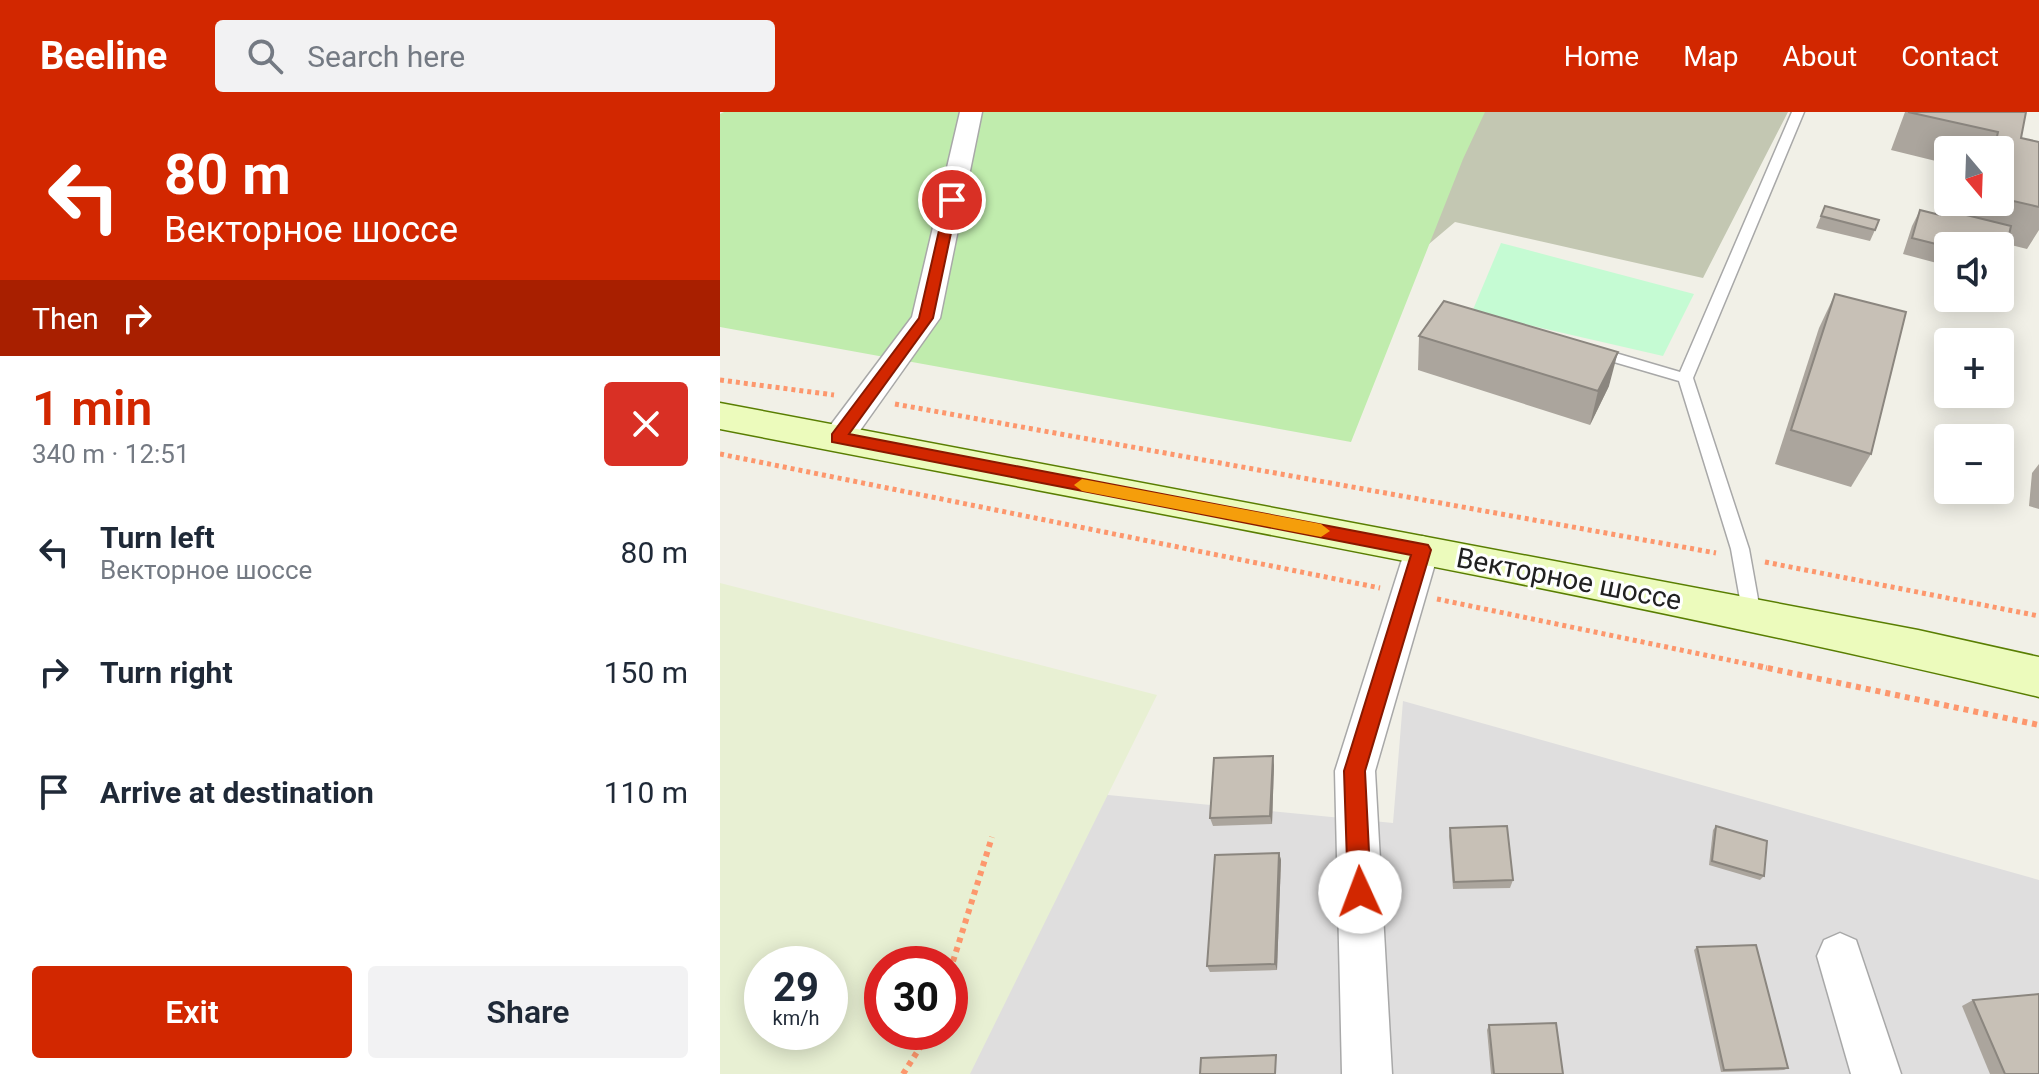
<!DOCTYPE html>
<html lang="en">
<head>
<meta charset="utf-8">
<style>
  :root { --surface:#fff; --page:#f2f2f3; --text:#1f2937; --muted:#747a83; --accent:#d22700 }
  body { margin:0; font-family:Roboto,sans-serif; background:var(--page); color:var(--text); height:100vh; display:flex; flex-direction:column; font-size:30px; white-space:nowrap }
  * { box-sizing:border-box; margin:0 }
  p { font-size:26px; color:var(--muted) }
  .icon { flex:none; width:44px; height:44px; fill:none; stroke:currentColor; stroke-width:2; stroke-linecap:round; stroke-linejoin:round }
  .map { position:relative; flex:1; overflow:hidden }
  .side { display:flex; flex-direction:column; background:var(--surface); width:720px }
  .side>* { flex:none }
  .top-card { background:#d22700; color:#fff; overflow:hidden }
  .needle { width:52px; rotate:161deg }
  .tools { position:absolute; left:1214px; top:24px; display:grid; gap:16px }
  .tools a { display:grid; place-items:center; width:80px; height:80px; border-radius:8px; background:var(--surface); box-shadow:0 4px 20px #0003; font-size:40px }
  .speed { position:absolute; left:24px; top:834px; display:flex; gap:16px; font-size:40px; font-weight:700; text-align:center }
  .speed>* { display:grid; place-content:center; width:104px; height:104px; border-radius:50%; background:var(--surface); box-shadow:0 4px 20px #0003; line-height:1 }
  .speed small { font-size:20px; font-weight:400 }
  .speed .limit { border:12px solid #d22; background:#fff; color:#111 }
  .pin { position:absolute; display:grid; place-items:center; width:68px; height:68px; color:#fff; margin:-34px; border:4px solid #fff; border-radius:50%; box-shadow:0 2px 8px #0007 }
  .me { position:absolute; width:88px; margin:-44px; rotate:358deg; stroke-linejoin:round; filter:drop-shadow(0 0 6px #0008) }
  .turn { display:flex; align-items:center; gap:28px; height:168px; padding:0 32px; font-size:36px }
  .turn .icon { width:104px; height:104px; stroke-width:2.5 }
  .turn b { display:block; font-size:56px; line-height:68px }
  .then { display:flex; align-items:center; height:76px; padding:0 32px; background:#0003; gap:16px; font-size:30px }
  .round { display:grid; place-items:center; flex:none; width:84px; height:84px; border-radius:8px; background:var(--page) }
  .head { display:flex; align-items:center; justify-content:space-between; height:136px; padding:0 32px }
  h1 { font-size:48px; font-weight:600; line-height:60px; color:var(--accent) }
  .cta { display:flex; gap:16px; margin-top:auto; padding:16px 32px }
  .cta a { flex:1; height:92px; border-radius:8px; background:var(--accent); color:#fff; font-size:32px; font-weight:600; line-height:92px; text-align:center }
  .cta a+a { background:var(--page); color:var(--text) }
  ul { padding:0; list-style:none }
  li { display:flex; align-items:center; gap:24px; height:120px; padding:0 32px }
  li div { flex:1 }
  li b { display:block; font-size:30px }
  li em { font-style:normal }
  header { display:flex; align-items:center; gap:48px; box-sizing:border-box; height:112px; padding:0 40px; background:var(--accent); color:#fff }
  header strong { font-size:38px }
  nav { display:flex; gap:44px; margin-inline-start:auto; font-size:28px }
  .search { width:560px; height:72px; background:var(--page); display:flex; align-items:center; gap:20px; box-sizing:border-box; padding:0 28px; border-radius:8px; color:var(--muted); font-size:30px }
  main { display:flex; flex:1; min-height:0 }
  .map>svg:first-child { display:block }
  .residential { fill:#dfdede }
  .construction { fill:#c3c7b2 }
  .farmland { fill:#e8f0d3; fill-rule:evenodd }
  .grass { fill:#c0ecad }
  .park { fill:#c5fbd3 }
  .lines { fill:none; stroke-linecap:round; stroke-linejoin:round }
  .lane-casing { stroke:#a8a8a8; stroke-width:3 }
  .street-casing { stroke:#a8a8a8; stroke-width:3 }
  .secondary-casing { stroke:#597e02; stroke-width:3 }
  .path-far1 { stroke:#fd976d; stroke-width:5; stroke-dasharray:4 4; stroke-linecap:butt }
  .path { stroke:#fd976d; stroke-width:6; stroke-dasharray:5 5; stroke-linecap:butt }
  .lane { fill:#fff; fill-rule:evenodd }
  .street { fill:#fff; fill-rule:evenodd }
  .secondary { fill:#ecfbbc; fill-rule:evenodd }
  .wall { fill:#aba59d }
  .shaded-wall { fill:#8b867f }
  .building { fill:#c7c0b6; stroke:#8b867f; stroke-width:2 }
  .route { fill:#d22700; stroke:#881900; stroke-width:2 }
  .slow { fill:#f59e0b }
  .labels { text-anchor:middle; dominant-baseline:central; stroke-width:6; stroke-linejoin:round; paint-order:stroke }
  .street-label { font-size:28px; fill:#212121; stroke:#fff }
</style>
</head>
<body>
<header>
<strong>Beeline</strong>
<div class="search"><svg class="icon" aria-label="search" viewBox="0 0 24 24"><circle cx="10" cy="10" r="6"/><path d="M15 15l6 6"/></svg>Search here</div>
<nav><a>Home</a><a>Map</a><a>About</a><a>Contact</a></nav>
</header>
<main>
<section class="side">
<div class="top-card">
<div class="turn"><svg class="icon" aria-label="left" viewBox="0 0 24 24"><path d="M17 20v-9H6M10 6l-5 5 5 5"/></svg><div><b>80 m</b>Векторное шоссе</div></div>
<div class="then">Then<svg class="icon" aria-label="right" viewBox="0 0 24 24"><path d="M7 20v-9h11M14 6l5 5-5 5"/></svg></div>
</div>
<div class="head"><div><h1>1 min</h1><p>340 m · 12:51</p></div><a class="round" style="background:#d93025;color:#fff"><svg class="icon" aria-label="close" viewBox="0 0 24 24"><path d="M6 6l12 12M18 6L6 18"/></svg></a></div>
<ul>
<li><svg class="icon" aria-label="left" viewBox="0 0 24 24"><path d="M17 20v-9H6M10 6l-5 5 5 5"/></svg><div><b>Turn left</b><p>Векторное шоссе</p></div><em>80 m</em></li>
<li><svg class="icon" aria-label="right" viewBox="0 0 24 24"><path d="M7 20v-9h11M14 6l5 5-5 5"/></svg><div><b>Turn right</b></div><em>150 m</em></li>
<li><svg class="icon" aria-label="arrive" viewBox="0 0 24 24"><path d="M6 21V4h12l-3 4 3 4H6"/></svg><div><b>Arrive at destination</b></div><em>110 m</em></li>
</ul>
<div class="cta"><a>Exit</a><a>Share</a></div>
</section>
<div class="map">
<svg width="1319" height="962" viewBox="0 0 1319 962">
  <rect width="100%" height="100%" fill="#f1f0e7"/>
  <polygon class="residential" points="683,589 1319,768 1319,962 249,962 286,673 673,711"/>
  <polygon class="construction" points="367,0 1068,0 983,166 735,110 709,132"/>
  <path class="farmland" d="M 0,471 L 437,583 L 250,962 L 0,962 ZM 42,852 L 110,852 L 110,920 L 42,920 ZM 162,852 L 230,852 L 230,920 L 162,920 Z"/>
  <polygon class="grass" points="4,0 765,0 743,47 631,330 0,215 0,2"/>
  <polygon class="park" points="781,131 974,182 943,244 752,200"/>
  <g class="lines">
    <defs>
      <polygon id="lane" points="1072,0 1084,0 973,266 1029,437 1041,504 1038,509 1026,509 1023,504 1011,437 959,269 870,243 868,240 875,235 960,260"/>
      <g id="street">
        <polygon points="240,0 262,0 220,206 129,334 118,337 107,334 102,326 107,318 192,205"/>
        <polygon points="702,424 714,428 719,438 655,659 672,962 622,962 615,659 685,438 690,428"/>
        <polygon points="1120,821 1136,828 1181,962 1131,962 1097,844 1104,828"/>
      </g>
      <path id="secondary" d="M 0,291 L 1198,518 L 1319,545 L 1319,585 C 883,481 440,403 0,317 Z"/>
    </defs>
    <use href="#lane" class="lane-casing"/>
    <use href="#street" class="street-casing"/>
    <use href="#secondary" class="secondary-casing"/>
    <g class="path-far1">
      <polyline points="0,268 114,283"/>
      <polyline points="175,292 996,441"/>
      <polyline points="0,342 660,476"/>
      <polyline points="1045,450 1319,504"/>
      <polyline points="717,487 1047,556"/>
    </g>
    <g class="path">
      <polyline points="1038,554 1319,613"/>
      <polyline points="230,859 272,725"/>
      <polyline points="183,962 210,920"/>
    </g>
    <use href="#lane" class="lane"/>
    <use href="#street" class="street"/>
    <use href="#secondary" class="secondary"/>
  </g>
  <g class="wall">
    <polygon points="1185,0 1306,0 1301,26 1319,30 1319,118 1307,137 1287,132 1283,149 1280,155 1280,134 1228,134 1228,154 1183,142 1192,114 1200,98 1219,103 1222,97 1246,103 1249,90 1280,90 1280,38 1228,38 1228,52 1171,38"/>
    <polygon points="1105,94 1155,118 1150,129 1096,116"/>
    <polygon points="1115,182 1151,342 1131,375 1055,352 1099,216"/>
    <polygon points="699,224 889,274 870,313 698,258"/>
    <polygon points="1319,352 1319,397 1309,394 1312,361"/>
    <polygon points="554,653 552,712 493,714 490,706"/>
    <polygon points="996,714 1044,764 1040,768 989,753 993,718"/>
    <polygon points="730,716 793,768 790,776 733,777 729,724"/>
    <polygon points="559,741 561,748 557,858 490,860 487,854"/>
    <polygon points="977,835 1068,956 1064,958 1001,960 974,838"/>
    <polygon points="1253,888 1319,962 1270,962 1242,894"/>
    <polygon points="769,913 843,962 771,962 767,918"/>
  </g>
  <g class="shaded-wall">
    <polygon points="898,240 889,274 870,313 878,279"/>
    <polygon points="553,644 554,653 552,712 550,704"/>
    <polygon points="559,741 561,748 557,858 555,852"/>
  </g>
  <g class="building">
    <polygon points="1188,0 1306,0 1301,26 1319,30 1319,95 1280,86 1280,38 1274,38 1278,20"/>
    <polygon points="1105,94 1159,108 1155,118 1101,104"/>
    <polygon points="1222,97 1291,114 1283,149 1280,149 1280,134 1228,134 1228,135 1192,126 1200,98 1220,103"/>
    <polygon points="1115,182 1186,200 1151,342 1071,318"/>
    <polygon points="724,189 898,240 878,279 699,224"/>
    <polygon points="553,644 550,704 490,706 494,646"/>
    <polygon points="787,714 793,768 734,770 730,716"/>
    <polygon points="996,714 1047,729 1044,764 992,749"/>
    <polygon points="559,741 555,852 487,854 495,743"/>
    <polygon points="1036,833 1068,956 1004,958 977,835"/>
    <polygon points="1319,882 1319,962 1285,962 1253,888"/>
    <polygon points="836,911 843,962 774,962 769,913"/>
    <polygon points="556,943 555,962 480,962 481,946"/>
  </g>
  <polygon class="route" points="232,85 238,88 213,206 129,322 708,433 711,438 645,659 651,780 648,788 640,791 632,788 628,780 624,659 691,443 112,330 112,322 199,206 226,88"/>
  <polygon class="slow" points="362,367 601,412 610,419 601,425 362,379 354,373"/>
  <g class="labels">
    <g class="street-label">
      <text transform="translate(849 467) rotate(11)">Векторное шоссе</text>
    </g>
  </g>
</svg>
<div class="tools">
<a><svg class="needle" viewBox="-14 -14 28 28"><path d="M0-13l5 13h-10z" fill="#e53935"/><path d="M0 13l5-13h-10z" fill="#747a83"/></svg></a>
<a><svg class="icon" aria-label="sound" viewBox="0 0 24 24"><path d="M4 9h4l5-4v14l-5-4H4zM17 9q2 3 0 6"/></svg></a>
<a>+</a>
<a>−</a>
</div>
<div class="speed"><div>29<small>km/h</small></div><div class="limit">30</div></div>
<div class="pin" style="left:232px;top:88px;background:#d93025"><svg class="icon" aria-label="arrive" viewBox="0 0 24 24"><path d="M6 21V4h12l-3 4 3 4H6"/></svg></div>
<svg class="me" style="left:640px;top:780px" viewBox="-20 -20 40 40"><circle r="19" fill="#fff"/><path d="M0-13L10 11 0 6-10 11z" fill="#d22700"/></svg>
</div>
</main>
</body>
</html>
